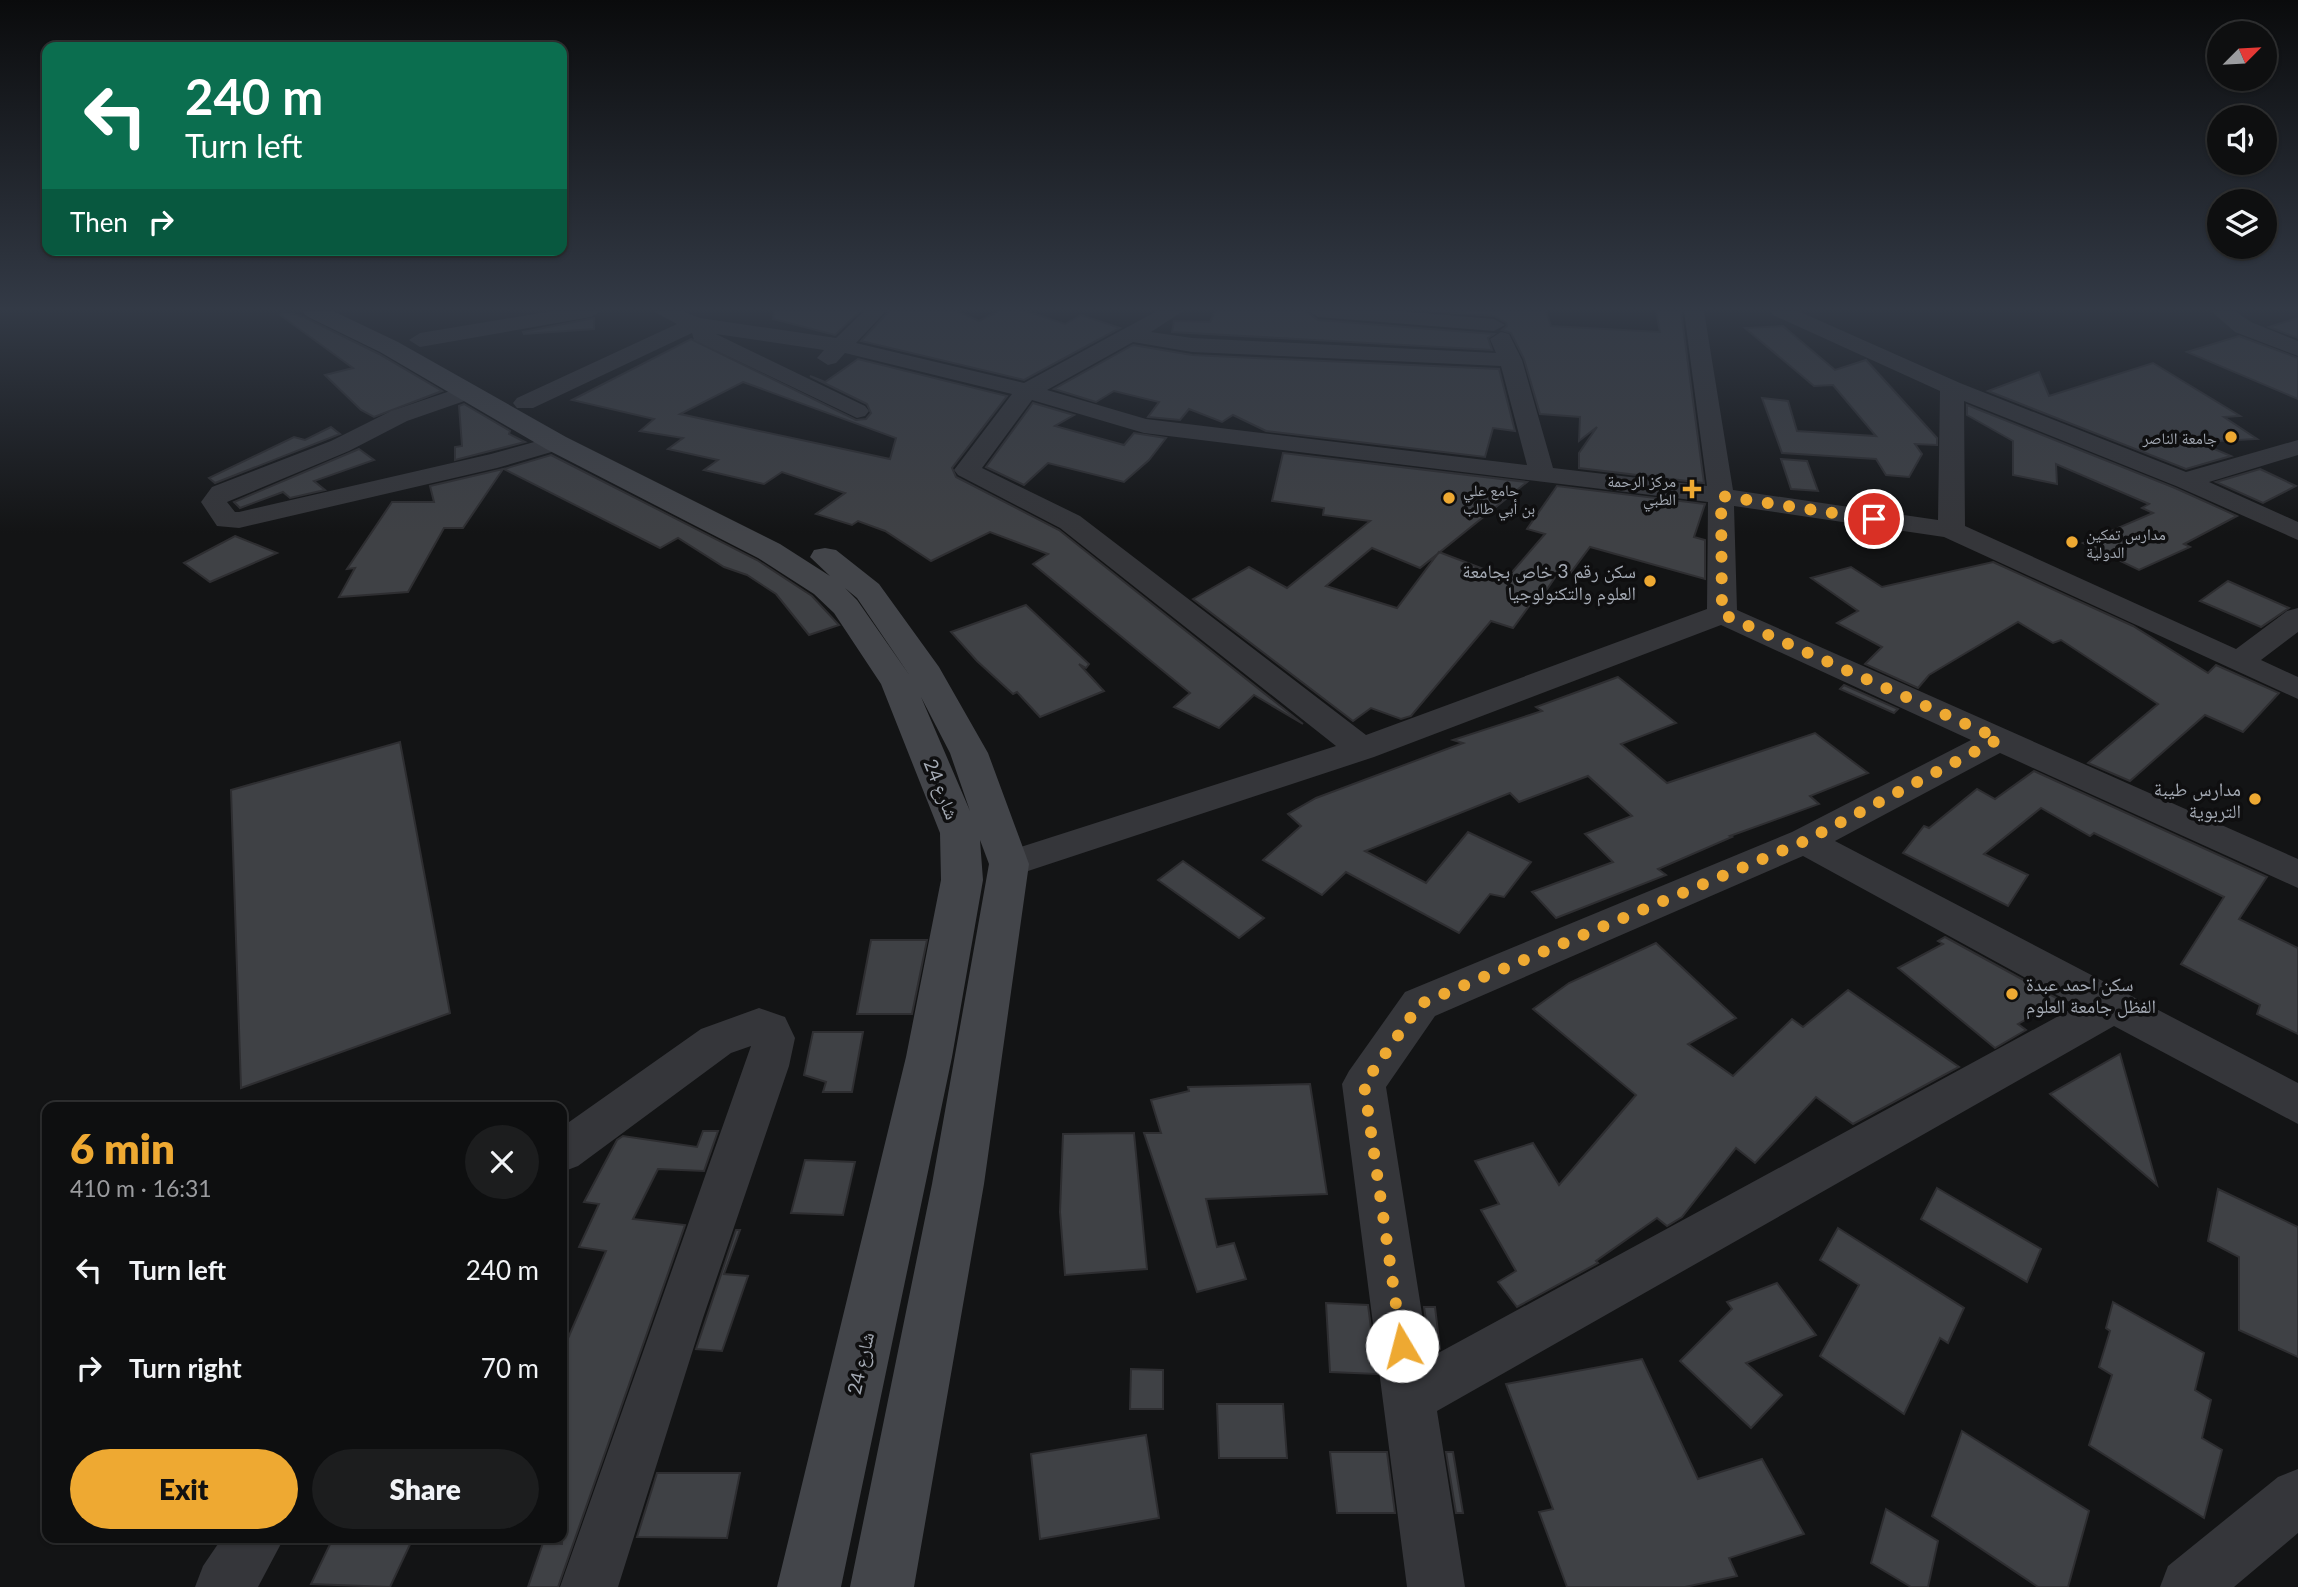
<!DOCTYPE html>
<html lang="en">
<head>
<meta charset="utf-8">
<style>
  :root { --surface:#0e0f10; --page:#1c1d1e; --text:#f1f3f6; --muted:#9b9c9f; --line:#2e2f30; --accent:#eea932 }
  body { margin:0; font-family:Lato,"Noto Naskh Arabic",sans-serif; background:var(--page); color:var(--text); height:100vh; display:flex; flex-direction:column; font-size:26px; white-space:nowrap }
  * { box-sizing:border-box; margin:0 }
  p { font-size:23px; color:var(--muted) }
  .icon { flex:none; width:38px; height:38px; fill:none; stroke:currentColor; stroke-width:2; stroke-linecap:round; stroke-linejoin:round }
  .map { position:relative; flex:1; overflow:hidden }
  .drawer { position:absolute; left:42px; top:1102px; width:525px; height:441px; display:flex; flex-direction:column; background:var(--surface); border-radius:14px; box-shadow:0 2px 5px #0004,0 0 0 2px var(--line) }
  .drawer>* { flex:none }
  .banner { position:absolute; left:42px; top:42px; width:525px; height:214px; border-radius:14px; box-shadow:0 2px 5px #0004,0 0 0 2px var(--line); background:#0b6e4f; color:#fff; overflow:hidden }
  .needle { width:46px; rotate:66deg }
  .buttons { position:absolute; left:2207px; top:21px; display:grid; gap:14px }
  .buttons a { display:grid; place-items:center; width:70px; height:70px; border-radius:50%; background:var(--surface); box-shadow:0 2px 5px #0004,0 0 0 2px var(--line); font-size:35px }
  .pin { position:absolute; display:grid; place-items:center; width:60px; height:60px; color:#fff; margin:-30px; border:4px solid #fff; border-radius:50%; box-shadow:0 2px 7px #0007 }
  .me { position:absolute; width:77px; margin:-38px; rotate:352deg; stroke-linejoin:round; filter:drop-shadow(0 0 5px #0008) }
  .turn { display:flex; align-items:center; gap:24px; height:147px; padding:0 28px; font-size:32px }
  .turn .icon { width:91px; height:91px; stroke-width:2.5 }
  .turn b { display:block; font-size:49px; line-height:60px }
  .then { display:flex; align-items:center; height:66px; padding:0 28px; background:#0003; gap:14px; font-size:26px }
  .round { display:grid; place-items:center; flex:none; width:74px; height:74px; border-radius:37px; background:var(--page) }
  .headline { display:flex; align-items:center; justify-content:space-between; height:119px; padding:0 28px }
  h1 { font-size:42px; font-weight:800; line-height:52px; color:var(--accent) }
  .primary-button { display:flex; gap:14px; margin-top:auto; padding:14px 28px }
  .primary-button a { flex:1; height:80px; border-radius:42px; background:var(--accent); color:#111; font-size:28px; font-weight:800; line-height:80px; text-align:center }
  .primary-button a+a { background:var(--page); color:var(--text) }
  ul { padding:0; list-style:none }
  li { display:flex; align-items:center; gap:21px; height:98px; padding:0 28px }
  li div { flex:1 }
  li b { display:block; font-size:26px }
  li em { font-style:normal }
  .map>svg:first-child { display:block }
  .building { fill:#3f4145; stroke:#2e2e31; stroke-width:2; fill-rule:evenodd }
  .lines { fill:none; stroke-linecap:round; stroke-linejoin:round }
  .street { fill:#35363a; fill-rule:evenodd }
  .secondary { fill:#43454a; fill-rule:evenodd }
  .route { stroke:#eea932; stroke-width:12; stroke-dasharray:0 21.6 }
  .poi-dot { fill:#eea932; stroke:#0f0f10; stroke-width:2.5 }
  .labels { text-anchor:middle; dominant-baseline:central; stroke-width:7; stroke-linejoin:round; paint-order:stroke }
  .far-poi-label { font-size:16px; fill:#a5abb5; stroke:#0f0f10; text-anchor:end }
  .poi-label { font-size:19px; fill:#a5abb5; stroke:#0f0f10; text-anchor:end }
  .street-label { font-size:19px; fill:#a5abb5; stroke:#0f0f10 }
</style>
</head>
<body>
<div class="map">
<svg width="2298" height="1587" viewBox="0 0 2298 1587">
  <rect width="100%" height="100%" fill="#131415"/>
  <g class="building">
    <polygon points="282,311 304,317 379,354 442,391 374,417 361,410 325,375 353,368 280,315"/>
    <polygon points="774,311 860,311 835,335 773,319"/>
    <polygon points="889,311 957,311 979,321 999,311 1026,311 1065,324 1081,315 1120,328 1024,380 861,341"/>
    <polygon points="1215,311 1306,311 1318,320 1494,334 1488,338 1492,350 1172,332 1174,321 1210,322"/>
    <polygon points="1430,311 1546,311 1551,326 1660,332 1656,311 1681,311 1704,483 1579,468 1579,453 1597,427 1579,441 1580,417 1540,414 1524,359 1511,333 1502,330 1507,326 1506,323 1494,316"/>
    <polygon points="594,318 594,329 524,334 523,332"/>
    <polygon points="2298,318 2298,338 2269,327 2272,326"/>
    <polygon points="1783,326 1835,370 1866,360 1937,438 1937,445 1915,444 1922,454 1909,477 1886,475 1876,459 1782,453 1762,398 1788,401 1797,431 1876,436 1833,385 1814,386 1745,328"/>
    <polygon points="2239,336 2298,358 2298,399 2187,352"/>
    <path d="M 691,339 L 856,420 L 866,419 L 871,413 L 867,404 L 810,376 L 825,382 L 858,359 L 1007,396 L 952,468 L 956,477 L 1059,530 L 1303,724 L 1254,695 L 1219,728 L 1174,707 L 1190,693 L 1033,564 L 1048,554 L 990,532 L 931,561 L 885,531 L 858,521 L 852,525 L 816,514 L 845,493 L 782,472 L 764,484 L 704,470 L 718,460 L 668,449 L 683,438 L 640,431 L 654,419 L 572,400 ZM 743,382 L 896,438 L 890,459 L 680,414 Z"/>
    <polygon points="1133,345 1192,355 1499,369 1515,431 1493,428 1485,457 1266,431 1233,415 1222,422 1189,409 1180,420 1148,417 1159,402 1114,391 1096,402 1054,389"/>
    <polygon points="2153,363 2240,416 2224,417 2257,439 2198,442 2231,456 2186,469 1988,391 2039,372 2049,396"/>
    <polygon points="1033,403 1074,415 1055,426 1124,445 1134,433 1166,438 1149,460 1124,482 1048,463 1024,485 986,467"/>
    <polygon points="464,404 510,431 509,434 525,442 455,460 455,447 462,446 459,406"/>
    <polygon points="1967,405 2175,488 2237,516 2184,544 2190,547 2139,570 2083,543 2153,513 2142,508 2149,504 2056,464 2057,484 2013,475 2013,441 1967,415"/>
    <polygon points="331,427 340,434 215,483 209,478 294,437 305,440"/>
    <polygon points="359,449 374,460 314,481 325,490 290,498 283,492 240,508 234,502"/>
    <polygon points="1283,453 1527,482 1420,568 1372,548 1326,586 1397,608 1439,552 1507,578 1545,534 1527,529 1557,486 1705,504 1694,537 1705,540 1705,579 1590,547 1566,579 1556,576 1538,603 1532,602 1513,628 1491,621 1411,716 1401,719 1371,708 1353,721 1193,599 1249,567 1287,588 1370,521 1323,515 1324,508 1272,501"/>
    <polygon points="551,455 757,560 812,596 839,625 809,635 776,594 747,575 724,567 678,538 660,548 504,469"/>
    <polygon points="1781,459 1807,461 1818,491 1791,489"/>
    <polygon points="503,469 463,528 444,528 408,592 339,597 355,568 347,569 392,502 434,502 430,486"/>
    <polygon points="2260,469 2296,486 2263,503 2216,482"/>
    <polygon points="235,536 277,553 210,582 184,563"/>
    <polygon points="1993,562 2133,626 2208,673 2216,665 2279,693 2243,732 2205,715 2130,781 2088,763 2158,704 2061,640 2053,643 2018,622 1929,675 1918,688 1865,664 1882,647 1837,623 1858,611 1811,578 1851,567 1882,587"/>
    <polygon points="2228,581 2289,608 2261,627 2200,601"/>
    <polygon points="1026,605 1089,664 1086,668 1079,664 1104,691 1040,717 1017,692 1013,694 977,661 951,632"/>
    <polygon points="1618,677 1676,723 1621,744 1667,783 1815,733 1868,773 1810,796 1819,804 1730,836 1732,837 1658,869 1666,875 1556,918 1532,892 1613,862 1585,834 1632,816 1588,776 1519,802 1510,793 1365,851 1426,883 1468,832 1531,862 1504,897 1490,894 1459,933 1346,872 1322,895 1263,860 1301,826 1288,814 1316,798 1463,743 1453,740 1542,711 1536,707"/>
    <polygon points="1844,685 1898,709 1894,713 1840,689"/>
    <polygon points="400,742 450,1013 241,1088 231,790"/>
    <polygon points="2034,771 2267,877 2239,919 2298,948 2298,1034 2257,1014 2260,1005 2181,964 2224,897 2094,833 2090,836 2041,808 1984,854 2028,875 2008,906 1903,853 1924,826 1929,828 1977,789 1995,799"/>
    <polygon points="1183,861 1264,918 1239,938 1158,880"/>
    <polygon points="1945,937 2060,1000 2018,1024 2026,1030 1995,1048 1898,968 1943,944 1938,941"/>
    <polygon points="871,940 927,940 912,1014 857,1014"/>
    <polygon points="1656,943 1736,1018 1688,1044 1733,1076 1792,1019 1803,1027 1848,990 1959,1067 1853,1124 1816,1097 1755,1163 1736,1148 1682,1217 1667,1226 1657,1218 1596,1261 1598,1263 1517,1307 1498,1282 1516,1271 1481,1210 1499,1204 1475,1161 1533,1143 1559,1185 1636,1095 1533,1009 1569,983"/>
    <polygon points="813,1032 863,1032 852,1092 823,1092 826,1082 804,1075"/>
    <polygon points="2120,1054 2157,1185 2050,1094"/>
    <polygon points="1310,1084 1327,1194 1206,1199 1217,1247 1234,1243 1246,1279 1197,1292 1144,1133 1161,1133 1151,1100 1189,1091 1188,1087"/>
    <polygon points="703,1131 718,1131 704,1171 658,1169 633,1219 685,1225 558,1587 528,1587 543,1543 562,1544 562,1352 606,1251 579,1247 599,1204 584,1202 617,1140 623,1136 697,1147"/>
    <polygon points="1134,1133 1147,1269 1065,1275 1060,1212 1063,1134"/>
    <polygon points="805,1160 855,1162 843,1215 791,1213"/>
    <polygon points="1937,1188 2041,1249 2027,1282 1921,1219"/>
    <polygon points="2218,1189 2298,1227 2298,1357 2239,1330 2239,1257 2208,1241"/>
    <polygon points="1838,1228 1964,1308 1948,1343 1940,1338 1904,1414 1820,1356 1859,1285 1820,1260"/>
    <polygon points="736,1230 740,1230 724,1274 748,1276 722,1351 696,1349"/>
    <polygon points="1777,1283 1816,1335 1746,1363 1782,1395 1751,1428 1680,1361 1732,1309 1727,1302"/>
    <polygon points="2113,1302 2204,1353 2195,1390 2211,1400 2202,1438 2222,1450 2204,1518 2089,1445 2112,1375 2099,1367 2110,1331 2106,1328"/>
    <polygon points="1326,1303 1368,1305 1377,1374 1330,1372"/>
    <polygon points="1424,1307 1435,1307 1440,1349 1431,1354"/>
    <polygon points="1642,1359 1698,1479 1762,1459 1804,1534 1729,1558 1737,1576 1685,1587 1567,1587 1539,1512 1553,1509 1506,1384"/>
    <polygon points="1131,1369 1163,1370 1163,1409 1130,1409"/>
    <polygon points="1217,1404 1283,1404 1287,1458 1219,1458"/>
    <polygon points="1962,1431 2089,1511 2068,1587 2038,1587 1932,1516"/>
    <polygon points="1146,1435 1159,1518 1040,1539 1031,1454"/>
    <polygon points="1330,1452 1387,1452 1395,1513 1337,1513"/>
    <polygon points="1446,1452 1453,1452 1463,1513 1456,1513"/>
    <polygon points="657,1473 740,1473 727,1538 637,1537"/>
    <polygon points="1886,1509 1938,1541 1928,1587 1911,1587 1871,1563"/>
    <polygon points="333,1538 413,1538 390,1587 311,1584"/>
  </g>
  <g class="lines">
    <g class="street">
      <polygon points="553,311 601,311 591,317 420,347 409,340 420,333"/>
      <path d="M 653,311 L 682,311 L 700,318 L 836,338 L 864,311 L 886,311 L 856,343 L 1024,383 L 1157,311 L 1183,311 L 1151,332 L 1192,338 L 1496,353 L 1490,339 L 1501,332 L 1509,334 L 1522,360 L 1553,468 L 1707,486 L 1684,311 L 1704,311 L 1733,490 L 1938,520 L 1940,391 L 1773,315 L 1770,311 L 1798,311 L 1960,383 L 2186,472 L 2298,440 L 2298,455 L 2209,482 L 2298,522 L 2298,540 L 2176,486 L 1964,401 L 1965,526 L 2236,649 L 2287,611 L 2298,608 L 2298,632 L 2261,660 L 2298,677 L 2298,699 L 1944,537 L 1734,506 L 1737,610 L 2298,859 L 2298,888 L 2000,753 L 1835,841 L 2298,1083 L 2298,1124 L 2114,1026 L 1437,1411 L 1465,1587 L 1407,1587 L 1342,1084 L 1349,1071 L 1405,992 L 1792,832 L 1971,740 L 1721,625 L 1374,757 L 1022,873 L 1009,877 L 996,873 L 990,864 L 996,855 L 1336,746 L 1060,528 L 958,475 L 954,470 L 1012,394 L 845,353 L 836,363 L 828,365 L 817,358 L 824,350 L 716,334 L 865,406 L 869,411 L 865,416 L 857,418 L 694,340 L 692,333 L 533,408 L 517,408 L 513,403 L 517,398 L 677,324 ZM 1133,342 L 1192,352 L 1501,366 L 1527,465 L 1146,419 L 1047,390 ZM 1032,400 L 1144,433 L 1708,502 L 1707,609 L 1366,735 L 1080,516 L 982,468 ZM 1803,856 L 2077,1006 L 1429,1358 L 1386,1087 L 1435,1016 Z"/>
      <polygon points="1308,311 1398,311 1494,319 1505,325 1494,331 1318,317"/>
      <polygon points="2211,311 2235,311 2251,322 2298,341 2298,356 2235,332"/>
      <polygon points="468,385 476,387 480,392 476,397 407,421 349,451 227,502 235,512 239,512 491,454 556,436 565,438 568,443 565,448 497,468 239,528 217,526 201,502 212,487 331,441 391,411"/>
      <polygon points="759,1008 785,1017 795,1038 789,1066 703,1318 618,1587 560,1587 751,1046 731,1053 578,1166 562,1172 562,1127 701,1029"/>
      <polygon points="2298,1469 2298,1533 2234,1587 2160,1587 2168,1566 2278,1477"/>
      <polygon points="222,1538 284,1538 258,1587 195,1587 203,1566"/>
    </g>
    <path class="secondary" d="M 303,311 L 333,311 L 398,342 L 566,437 L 780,544 L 830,576 L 810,557 L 814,550 L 825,548 L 836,550 L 879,584 L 939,667 L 988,753 L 1029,864 L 984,1184 L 914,1587 L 850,1587 L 932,1184 L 989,864 L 980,840 L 983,880 L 952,1057 L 841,1587 L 777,1587 L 906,1057 L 941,880 L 940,833 L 881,684 L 834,613 L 814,594 L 758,558 L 546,449 L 380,352 L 306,316 ZM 845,588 L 857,598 L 910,676 L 857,600 ZM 921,697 L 950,753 L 970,811 Z"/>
  </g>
  <linearGradient id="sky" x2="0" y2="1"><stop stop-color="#0a0b0c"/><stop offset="0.58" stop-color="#333a46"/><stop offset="1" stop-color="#333a46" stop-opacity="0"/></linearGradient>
  <rect width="2298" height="533" fill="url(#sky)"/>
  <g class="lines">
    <polyline class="route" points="1402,1346 1364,1084 1420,1004 1805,841 1999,739 1722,614 1721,496 1874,519"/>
  </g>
  <g class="poi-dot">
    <circle cx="2231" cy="437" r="7"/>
    <path d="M1688.5 478.5h7v7h7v7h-7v7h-7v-7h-7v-7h7z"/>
    <circle cx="1449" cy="498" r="7"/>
    <circle cx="2072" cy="542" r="7"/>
    <circle cx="1650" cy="581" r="7"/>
    <circle cx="2255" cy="799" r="7"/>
    <circle cx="2012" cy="994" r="7"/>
  </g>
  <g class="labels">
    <g class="far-poi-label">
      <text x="2217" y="437">جامعة الناصر</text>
      <text x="1676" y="480">مركز الرحمة<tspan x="1676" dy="18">الطبي</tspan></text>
      <text x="1463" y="489" text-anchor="start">جامع علي<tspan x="1463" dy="18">بن أبي طالب</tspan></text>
      <text x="2086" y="533" text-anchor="start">مدارس تمكين<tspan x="2086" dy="18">الدولية</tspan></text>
    </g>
    <g class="poi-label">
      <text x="1636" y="570">سكن رقم 3 خاص بجامعة<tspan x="1636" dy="22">العلوم والتكنولوجيا</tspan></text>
      <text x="2241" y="788">مدارس طيبة<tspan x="2241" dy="22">التربوية</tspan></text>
      <text x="2026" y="983" text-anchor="start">سكن احمد عبدة<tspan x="2026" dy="22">الفظل جامعة العلوم</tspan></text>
    </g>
    <g class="street-label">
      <text transform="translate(942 789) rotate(68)">شارع 24</text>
      <text transform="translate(860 1363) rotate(-77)">شارع 24</text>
    </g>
  </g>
</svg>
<div class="buttons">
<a><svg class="needle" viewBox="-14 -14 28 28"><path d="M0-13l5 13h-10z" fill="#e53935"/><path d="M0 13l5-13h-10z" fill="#9b9c9f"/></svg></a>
<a><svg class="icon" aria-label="sound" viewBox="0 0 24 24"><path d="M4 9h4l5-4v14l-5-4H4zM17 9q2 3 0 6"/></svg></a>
<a><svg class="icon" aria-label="layers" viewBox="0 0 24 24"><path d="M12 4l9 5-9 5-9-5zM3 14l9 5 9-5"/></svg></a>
</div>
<div class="pin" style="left:1874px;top:519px;background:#d93025"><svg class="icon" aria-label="arrive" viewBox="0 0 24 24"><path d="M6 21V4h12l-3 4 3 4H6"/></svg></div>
<svg class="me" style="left:1402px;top:1346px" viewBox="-20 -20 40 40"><circle r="19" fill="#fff"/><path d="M0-13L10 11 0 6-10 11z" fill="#eea932"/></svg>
<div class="banner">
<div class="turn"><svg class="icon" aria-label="left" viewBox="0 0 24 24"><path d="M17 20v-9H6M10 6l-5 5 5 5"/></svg><div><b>240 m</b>Turn left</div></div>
<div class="then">Then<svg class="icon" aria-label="right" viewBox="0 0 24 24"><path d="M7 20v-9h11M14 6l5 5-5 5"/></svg></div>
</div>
<section class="drawer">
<div class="headline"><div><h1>6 min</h1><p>410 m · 16:31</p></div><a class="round"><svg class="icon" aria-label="close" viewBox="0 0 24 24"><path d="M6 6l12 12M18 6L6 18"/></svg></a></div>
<ul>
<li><svg class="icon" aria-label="left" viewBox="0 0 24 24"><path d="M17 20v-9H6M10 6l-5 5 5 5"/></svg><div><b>Turn left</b></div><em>240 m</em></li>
<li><svg class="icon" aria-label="right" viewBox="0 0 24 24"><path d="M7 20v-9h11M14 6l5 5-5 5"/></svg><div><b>Turn right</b></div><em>70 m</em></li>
</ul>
<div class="primary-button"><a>Exit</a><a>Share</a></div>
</section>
</div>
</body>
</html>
